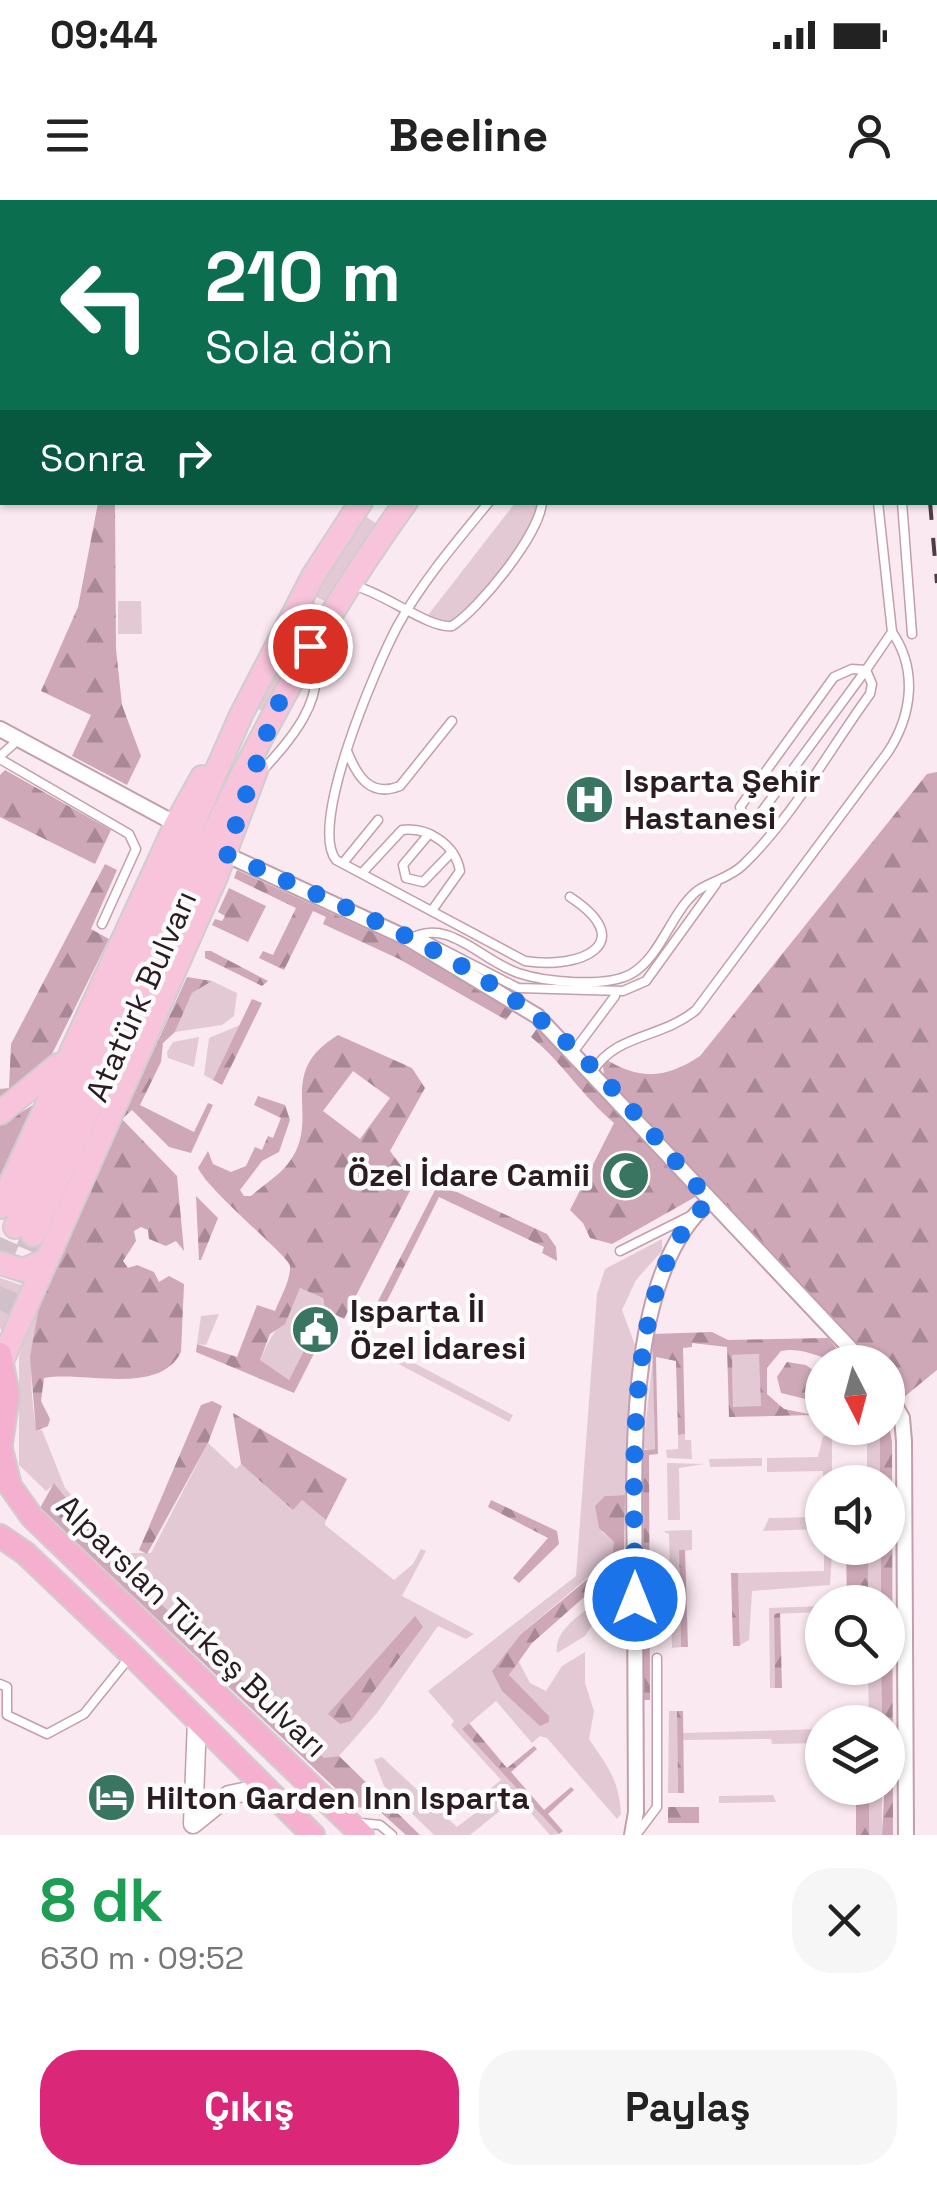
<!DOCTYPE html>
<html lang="tr">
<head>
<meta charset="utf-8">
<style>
  :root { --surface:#fff; --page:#f6f6f6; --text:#222; --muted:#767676; --accent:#db2777 }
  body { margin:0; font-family:"Space Grotesk",sans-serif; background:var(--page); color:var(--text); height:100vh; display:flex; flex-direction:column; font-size:38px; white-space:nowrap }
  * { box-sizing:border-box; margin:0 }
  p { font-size:32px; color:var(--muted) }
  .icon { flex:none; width:55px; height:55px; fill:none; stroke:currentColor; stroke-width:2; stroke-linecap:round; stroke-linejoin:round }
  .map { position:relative; height:1635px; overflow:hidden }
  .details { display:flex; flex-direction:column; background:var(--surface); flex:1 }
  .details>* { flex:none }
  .banner { position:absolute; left:0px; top:0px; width:938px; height:305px; box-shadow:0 2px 8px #0004; background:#0b6e4f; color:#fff; overflow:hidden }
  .needle { width:65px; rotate:174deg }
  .buttons { position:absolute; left:805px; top:1145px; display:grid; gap:20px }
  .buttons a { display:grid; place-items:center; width:100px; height:100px; border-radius:50%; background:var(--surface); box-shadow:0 2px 8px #0004; font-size:50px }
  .pin { position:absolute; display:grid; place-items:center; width:85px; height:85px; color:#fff; margin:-42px; border:5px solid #fff; border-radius:50%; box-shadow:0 2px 10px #0007 }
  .me { position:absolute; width:110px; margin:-55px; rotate:0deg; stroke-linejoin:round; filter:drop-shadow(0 0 8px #0008) }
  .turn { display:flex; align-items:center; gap:35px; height:210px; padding:0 40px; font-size:45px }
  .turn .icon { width:130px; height:130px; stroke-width:2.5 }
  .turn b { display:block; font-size:70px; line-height:85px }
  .then { display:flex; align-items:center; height:95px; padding:0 40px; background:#0003; gap:20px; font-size:38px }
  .round { display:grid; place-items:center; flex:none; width:105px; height:105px; border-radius:40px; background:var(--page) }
  .overview { display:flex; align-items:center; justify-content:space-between; height:170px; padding:0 40px }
  h1 { font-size:60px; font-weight:600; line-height:75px; color:#1e9e55 }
  .action { display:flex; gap:20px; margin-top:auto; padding:20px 40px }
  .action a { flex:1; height:115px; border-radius:40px; background:var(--accent); color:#fff; font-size:40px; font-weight:600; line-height:115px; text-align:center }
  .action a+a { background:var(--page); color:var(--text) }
  .status { display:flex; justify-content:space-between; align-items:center; height:70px; padding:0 50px; background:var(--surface); direction:ltr }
  .status svg { height:28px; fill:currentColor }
  header { display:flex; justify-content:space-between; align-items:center; height:130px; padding:0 40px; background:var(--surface); font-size:45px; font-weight:600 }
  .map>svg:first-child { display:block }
  .green { fill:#e2c9d3 }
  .forest { fill:url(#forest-firs); fill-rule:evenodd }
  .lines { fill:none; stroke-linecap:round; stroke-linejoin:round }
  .primary-tunnel { stroke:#d0c0c7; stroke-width:22; stroke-dasharray:22 11; stroke-linecap:butt }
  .service-casing { stroke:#c39ead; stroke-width:11 }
  .minor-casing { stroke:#c39ead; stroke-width:18 }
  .tertiary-casing { stroke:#c39ead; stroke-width:21 }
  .primary-casing { stroke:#d0cdce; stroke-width:26 }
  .trunk-casing { stroke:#d0cdce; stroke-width:26 }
  .service { stroke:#fff; stroke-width:8 }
  .minor { stroke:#fff; stroke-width:14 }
  .tertiary { stroke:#fff; stroke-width:18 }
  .primary { stroke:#f8c4db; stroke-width:22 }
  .trunk { stroke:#f6b0cf; stroke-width:22 }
  .rail { stroke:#4d3e45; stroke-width:4; stroke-dasharray:18 18; stroke-linecap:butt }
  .route { stroke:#1a73e8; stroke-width:18; stroke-dasharray:0 32.4 }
  .labels { text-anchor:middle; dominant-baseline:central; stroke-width:9; stroke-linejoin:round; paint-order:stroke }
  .poi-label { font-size:32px; font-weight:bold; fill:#2a1c22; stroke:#fcfcfc; text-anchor:start }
  .street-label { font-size:32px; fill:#2a1c22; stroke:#fcfcfc }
</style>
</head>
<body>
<div class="status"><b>09:44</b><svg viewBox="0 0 49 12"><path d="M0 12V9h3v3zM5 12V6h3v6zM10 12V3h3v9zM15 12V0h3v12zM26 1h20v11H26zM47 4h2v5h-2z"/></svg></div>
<header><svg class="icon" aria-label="menu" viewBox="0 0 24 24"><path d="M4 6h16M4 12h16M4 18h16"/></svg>Beeline<svg class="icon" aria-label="person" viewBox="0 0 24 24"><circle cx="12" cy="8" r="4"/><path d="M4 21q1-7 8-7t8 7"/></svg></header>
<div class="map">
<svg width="937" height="1635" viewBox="0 0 937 1635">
  <defs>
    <pattern id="forest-firs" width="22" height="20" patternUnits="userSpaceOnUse" patternTransform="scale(2.5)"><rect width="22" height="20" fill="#cea8b7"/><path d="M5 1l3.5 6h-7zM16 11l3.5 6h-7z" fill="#a78894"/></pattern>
  </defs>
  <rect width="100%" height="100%" fill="#fae9f0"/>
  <g class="green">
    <polygon points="515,303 542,303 542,307 505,369 452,426 425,419"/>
    <polygon points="365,316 377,324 326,402 315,396"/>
    <polygon points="118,401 141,401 142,434 118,434"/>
    <polygon points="312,401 322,408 262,511 258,509"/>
    <polygon points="212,781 237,793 234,816 222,825 175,832 192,793"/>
    <polygon points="240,825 213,880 204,875 209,838"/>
    <polygon points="199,837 194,867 168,858 167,852 173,842"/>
    <path d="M 662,1039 L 662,1051 L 636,1080 L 622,1110 L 635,1145 L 625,1295 L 605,1296 L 602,1332 L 614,1342 L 615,1354 L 520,1435 L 492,1471 L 549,1516 L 509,1476 L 518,1460 L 530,1483 L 546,1491 L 562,1466 L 585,1452 L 585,1483 L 594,1511 L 589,1539 C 608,1567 619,1580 621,1614 L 617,1619 L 547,1538 L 540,1536 L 532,1543 L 496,1501 L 463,1529 L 559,1634 L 550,1635 L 517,1597 L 470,1635 L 434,1635 L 384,1586 L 374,1560 L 382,1557 L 457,1627 L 496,1597 L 490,1589 L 501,1580 L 451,1525 L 454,1521 L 428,1491 L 576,1376 L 597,1094 L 605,1069 Z"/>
    <polygon points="0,1078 24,1086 2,1131 0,1128"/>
    <path d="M 300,1088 L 323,1098 L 325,1109 L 289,1180 L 260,1161 C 271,1131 287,1119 300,1088 Z"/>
    <path d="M 40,1100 C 32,1146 27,1185 37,1231 L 42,1230 L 65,1288 L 123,1353 L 151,1353 L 208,1243 L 236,1269 L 241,1264 L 292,1309 L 302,1300 L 326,1320 L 325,1325 L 394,1380 L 413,1364 L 421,1349 L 426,1351 L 402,1396 L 474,1434 L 466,1439 L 438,1426 L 377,1513 L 339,1556 L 324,1559 L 125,1370 L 55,1284 L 46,1291 L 19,1265 L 19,1156 Z"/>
    <polygon points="219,1114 206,1145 197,1144 201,1116"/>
    <polygon points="393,1152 513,1215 509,1222 389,1159"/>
    <polygon points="760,1154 761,1207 733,1207 732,1155"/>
    <polygon points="653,1156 655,1249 643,1249"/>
    <polygon points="867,1232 880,1238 880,1282 867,1282"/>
    <polygon points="685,1234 685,1240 691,1240 692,1259 667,1258 666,1250 678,1249 678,1235"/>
    <polygon points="823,1236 832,1236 832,1282 823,1282 823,1271 767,1272 767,1258 818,1257"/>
    <polygon points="762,1258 762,1266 710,1267 709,1259"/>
    <polygon points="667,1263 704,1264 679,1268 680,1320 668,1320"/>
    <polygon points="820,1317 821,1329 763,1331 769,1318"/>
    <polygon points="692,1330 692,1350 679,1351 681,1447 672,1448 669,1334 663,1331"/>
    <rect x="868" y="1348" width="13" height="54"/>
    <polygon points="824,1354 832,1354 830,1385 752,1391 749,1440 740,1445 738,1373 824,1371"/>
    <path d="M 591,1406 L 597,1417 L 585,1436 L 557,1453 C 554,1432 576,1418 591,1406 Z"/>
    <polygon points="822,1406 822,1412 774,1414 775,1488 770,1488 769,1408"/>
    <polygon points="868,1468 881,1468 882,1522 869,1522"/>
    <polygon points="669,1511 677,1511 678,1593 668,1593"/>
    <polygon points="822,1529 822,1543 772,1544 771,1539 683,1540 683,1533"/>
    <rect x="869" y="1588" width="13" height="47"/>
    <polygon points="773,1595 776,1602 719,1603 719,1596"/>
  </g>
  <g class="forest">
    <polygon points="98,303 115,303 116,449 122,505 141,556 127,585 72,556 91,515 41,491 78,407"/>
    <polygon points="5,570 111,630 95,664 0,617 0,575"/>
    <path d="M 937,572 L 937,1170 L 904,1197 L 888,1177 L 888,1162 L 875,1162 L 604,875 L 602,857 C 638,880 664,880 700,856 L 927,574 Z"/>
    <polygon points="105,664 117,670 91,729 109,739 53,852 41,869 0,901 0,889 9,888 11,844"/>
    <polygon points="237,670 403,746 514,809 506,820 399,759 323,724 326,717 313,711 284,770 259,758 263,751 273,755 296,708 234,678"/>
    <polygon points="229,688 266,706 248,742 212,725 215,719 222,721 225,716 218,712"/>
    <polygon points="205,751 211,751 268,781 262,786 205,758"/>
    <path d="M 187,777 L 212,781 L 192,793 L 175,832 L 163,843 L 161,862 L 140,905 L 194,932 L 208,903 L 213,905 L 191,953 L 169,947 L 132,910 L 122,919 L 177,976 L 184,1051 L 176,1041 L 166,1046 L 149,1039 L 148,1030 L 141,1027 L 134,1031 L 136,1041 L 123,1061 L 128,1068 L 137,1065 L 154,1072 L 159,1082 L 169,1076 L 184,1084 L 181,1152 C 159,1197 83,1170 44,1178 L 41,1201 L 50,1219 L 48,1226 L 36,1231 L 30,1157 L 40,1100 Z"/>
    <polygon points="252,799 262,803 222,885 213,880"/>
    <path d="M 538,827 L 560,847 L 697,996 L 612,1044 L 590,1038 L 583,1023 L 570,1010 L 614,923 C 582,896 563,863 531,837 Z"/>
    <path d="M 338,835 L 412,868 L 425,888 L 390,951 L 414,983 L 344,1119 L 334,1114 L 294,1193 L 196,1152 L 197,1144 L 237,1157 L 257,1105 L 275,1111 C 280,1098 291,1080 290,1066 C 290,1057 210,993 198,968 L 208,951 L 213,964 L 231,972 L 246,966 L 255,947 L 262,950 L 268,936 L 273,938 L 281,918 L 254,905 L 258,896 L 285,905 L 290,920 L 279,952 L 262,961 L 240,990 L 244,996 L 251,996 C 262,986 278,976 287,965 C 325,918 272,875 338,835 ZM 353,871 L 390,898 L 360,939 L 323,911 ZM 300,1088 L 323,1098 L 325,1109 L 289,1180 L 260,1160 L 270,1134 L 285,1124 Z"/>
    <polygon points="33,905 0,976 0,925"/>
    <polygon points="436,988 457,992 547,1034 556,1047 557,1061 542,1053 544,1047 439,997 383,1109 376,1105"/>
    <polygon points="196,996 218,1018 201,1060 199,1060"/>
    <path d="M 712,1132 L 728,1140 L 828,1138 L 848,1162 C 824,1162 805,1146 781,1151 L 767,1168 L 767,1194 L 784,1209 L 814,1215 L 729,1217 L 727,1147 L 692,1143 L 692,1147 L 683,1148 L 685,1234 L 678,1235 L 676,1161 L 656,1157 L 658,1254 L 649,1255 L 650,1500 L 644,1500 L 643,1250 L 655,1249 L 652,1134 ZM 759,1154 L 761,1206 L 733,1207 L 732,1155 Z"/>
    <polygon points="787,1162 806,1165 822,1177 822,1203 781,1193 777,1177"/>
    <polygon points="212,1201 222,1206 208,1243 147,1354 139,1350 201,1205"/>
    <polygon points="233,1213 347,1279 326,1320 302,1300 293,1310 241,1264"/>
    <polygon points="888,1219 892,1242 893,1635 882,1635 888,1522 882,1522 881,1468 888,1468 888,1402 881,1402 881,1348 888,1348 888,1282 880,1282 880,1238 868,1232 867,1239 857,1239 857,1228 888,1228"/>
    <polygon points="54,1283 125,1370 324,1558 339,1556 420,1635 406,1635 377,1609 355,1607 40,1308"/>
    <polygon points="625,1295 624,1362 532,1443 509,1475 549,1516 549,1522 540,1526 502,1491 492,1471 520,1435 612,1359 614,1342 599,1328 595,1306 605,1296"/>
    <polygon points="491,1300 557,1331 559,1344 519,1383 513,1378 548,1338 488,1307"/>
    <polygon points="846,1348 868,1348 868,1402 847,1402"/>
    <polygon points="679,1350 685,1350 688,1447 681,1447"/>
    <polygon points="731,1373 738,1373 740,1446 733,1446"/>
    <polygon points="780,1413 782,1488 775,1488 774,1414"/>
    <polygon points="415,1416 423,1427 351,1521 340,1524 328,1514"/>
    <polygon points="677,1511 683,1511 684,1593 678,1593"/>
    <polygon points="469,1523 507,1568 534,1546 537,1549 511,1572 544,1610 571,1587 574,1590 548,1614 563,1631 559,1634 462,1529"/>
    <rect x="856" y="1588" width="13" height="47"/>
    <rect x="668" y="1607" width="31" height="16"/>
  </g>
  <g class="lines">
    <g class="primary-tunnel">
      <polyline points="0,1061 15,1027"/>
      <polyline points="0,1110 33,1035"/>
    </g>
    <defs>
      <g id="service">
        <polyline points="276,0 279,2"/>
        <polyline points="308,2 310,0"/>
        <path d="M 489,302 C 457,341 421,383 397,427 C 376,467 308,625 336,660 L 525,761 C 581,770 640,743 570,697"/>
        <polyline points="902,302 912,434"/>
        <path d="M 352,385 C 383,392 429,429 452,426 C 479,409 540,334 542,302"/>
        <polygon points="852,469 866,470 757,618 745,618 740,607 834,477"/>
        <path d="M 347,551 C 357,576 370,598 400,586 L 452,521"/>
        <polyline points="0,556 17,541"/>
        <polyline points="0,559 129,634 136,649 102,724"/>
        <path d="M 262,571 C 290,540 325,502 314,458"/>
        <polyline points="429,634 403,665 406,678 423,682 452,652"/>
        <polyline points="343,663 378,620"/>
        <path d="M 362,673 L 402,630 C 428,627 455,644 460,671 L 433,709"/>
        <polyline points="417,736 518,788 623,791 646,781 716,684"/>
        <path d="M 410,739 C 448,717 479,759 518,773 C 545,782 605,788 631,774 C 661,757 671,712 697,691 C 711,681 730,678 743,665 C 793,617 829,550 870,494 L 872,484 L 866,470 L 892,432 L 878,302"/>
        <polyline points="574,851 615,796"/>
        <path d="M 593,871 C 617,833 661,839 696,810 L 888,552 C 912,515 918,470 892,432"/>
        <polyline points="620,1051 692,1015"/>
        <polyline points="0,1484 7,1487 7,1515 47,1534 84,1514 129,1458"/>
        <polyline points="360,1623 380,1625 392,1635"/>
        <polyline points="636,1635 657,1607 657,1458"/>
      </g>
      <g id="minor">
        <polyline points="76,2 79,0"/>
        <polyline points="0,71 2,69"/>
        <polyline points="0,529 176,624"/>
        <polyline points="225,654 409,739 537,816 863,1162"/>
        <polyline points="888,1193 902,1218 904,1241 906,1635"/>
        <path d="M 632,1635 L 636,1612 C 635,1538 635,1464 635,1389 C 635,1283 621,1074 710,1001"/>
      </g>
      <polyline id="tertiary" points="197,1521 193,1624 229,1595 263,1588"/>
      <g id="primary">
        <polyline points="664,2 668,0"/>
        <polyline points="734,2 738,0"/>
        <polyline points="0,913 58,865"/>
        <polyline points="0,1007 176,624 202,577"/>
        <polyline points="15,1027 241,515 313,376 361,302"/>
        <path d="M 33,1035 C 146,786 244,525 406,302"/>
        <polyline points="0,1063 23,1070 42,1062"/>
        <polyline points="2,1161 216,677 257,568"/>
      </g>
      <g id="trunk">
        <polyline points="0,1154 8,1195 0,1251"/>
        <polyline points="1,1249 10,1286 32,1317 362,1635"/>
        <polyline points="0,1336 25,1353 132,1455 313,1635"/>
      </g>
    </defs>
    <use href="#service" class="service-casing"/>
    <use href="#minor" class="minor-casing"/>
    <use href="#tertiary" class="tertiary-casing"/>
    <use href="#primary" class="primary-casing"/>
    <use href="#trunk" class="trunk-casing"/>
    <use href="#service" class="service"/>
    <use href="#minor" class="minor"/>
    <use href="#tertiary" class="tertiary"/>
    <use href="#primary" class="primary"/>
    <use href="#trunk" class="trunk"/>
    <g class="rail">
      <polyline points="815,0 817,2"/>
      <polyline points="930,302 937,383"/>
    </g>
  </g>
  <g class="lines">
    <path class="route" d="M 310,446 L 274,512 L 226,654 C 327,700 450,747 537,817 C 602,868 655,939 710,1001 C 619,1076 635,1291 635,1399"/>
  </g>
  <defs>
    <symbol id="hospital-disc" viewBox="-11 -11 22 22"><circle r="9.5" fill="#397560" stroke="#fcfcfc"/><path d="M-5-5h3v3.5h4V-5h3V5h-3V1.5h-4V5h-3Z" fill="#fff"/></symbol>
    <symbol id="mosque-disc" viewBox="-11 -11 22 22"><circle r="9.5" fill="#397560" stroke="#fcfcfc"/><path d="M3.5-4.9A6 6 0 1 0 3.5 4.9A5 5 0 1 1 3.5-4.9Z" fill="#fff"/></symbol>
    <symbol id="civic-disc" viewBox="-11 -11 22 22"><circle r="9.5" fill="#397560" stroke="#fcfcfc"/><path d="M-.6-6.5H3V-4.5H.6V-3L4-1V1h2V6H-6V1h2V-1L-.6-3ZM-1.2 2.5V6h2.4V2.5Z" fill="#fff"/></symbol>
    <symbol id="hotel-disc" viewBox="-11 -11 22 22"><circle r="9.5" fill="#397560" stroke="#fcfcfc"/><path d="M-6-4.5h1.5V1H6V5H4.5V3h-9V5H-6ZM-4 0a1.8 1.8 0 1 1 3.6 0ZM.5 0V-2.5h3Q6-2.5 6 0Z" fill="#fff"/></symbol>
  </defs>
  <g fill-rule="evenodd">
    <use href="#hospital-disc" x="562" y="572" width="55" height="55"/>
    <use href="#mosque-disc" x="598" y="948" width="55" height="55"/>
    <use href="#civic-disc" x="288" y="1102" width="55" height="55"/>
    <use href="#hotel-disc" x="84" y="1570" width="55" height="55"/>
  </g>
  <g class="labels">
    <g class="poi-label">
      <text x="624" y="581">Isparta Şehir<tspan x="624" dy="37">Hastanesi</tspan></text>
      <text x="590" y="975" text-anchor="end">Özel İdare Camii</text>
      <text x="350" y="1111">Isparta İl<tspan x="350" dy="37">Özel İdaresi</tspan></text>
      <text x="146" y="1598">Hilton Garden Inn Isparta</text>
    </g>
    <g class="street-label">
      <text transform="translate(141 796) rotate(-66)">Atatürk Bulvarı</text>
      <text transform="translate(192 1426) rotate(44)">Alparslan Türkeş Bulvarı</text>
    </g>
  </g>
</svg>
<div class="buttons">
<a><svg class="needle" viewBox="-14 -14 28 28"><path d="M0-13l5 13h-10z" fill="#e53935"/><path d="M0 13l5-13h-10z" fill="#767676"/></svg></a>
<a><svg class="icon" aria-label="sound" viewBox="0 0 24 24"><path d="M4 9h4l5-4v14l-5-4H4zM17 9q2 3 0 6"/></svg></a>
<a><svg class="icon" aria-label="search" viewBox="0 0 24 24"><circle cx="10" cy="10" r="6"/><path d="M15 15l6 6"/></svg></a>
<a><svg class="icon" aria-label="layers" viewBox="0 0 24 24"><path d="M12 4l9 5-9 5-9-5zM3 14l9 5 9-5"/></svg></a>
</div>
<div class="pin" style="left:310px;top:446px;background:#d93025"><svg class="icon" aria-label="arrive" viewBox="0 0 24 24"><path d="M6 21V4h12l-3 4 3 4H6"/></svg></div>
<svg class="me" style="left:635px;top:1399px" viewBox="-20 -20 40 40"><circle r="17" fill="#1a73e8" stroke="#fff" stroke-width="3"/><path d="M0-11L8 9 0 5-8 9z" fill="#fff"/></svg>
<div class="banner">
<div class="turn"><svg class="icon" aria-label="left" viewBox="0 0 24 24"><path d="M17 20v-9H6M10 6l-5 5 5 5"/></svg><div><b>210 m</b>Sola dön</div></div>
<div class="then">Sonra<svg class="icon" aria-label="right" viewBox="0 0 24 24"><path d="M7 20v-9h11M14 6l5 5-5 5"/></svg></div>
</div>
</div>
<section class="details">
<div class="overview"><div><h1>8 dk</h1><p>630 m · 09:52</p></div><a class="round"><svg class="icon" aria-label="close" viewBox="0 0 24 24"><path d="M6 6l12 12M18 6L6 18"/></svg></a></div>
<div class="action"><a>Çıkış</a><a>Paylaş</a></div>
</section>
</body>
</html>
